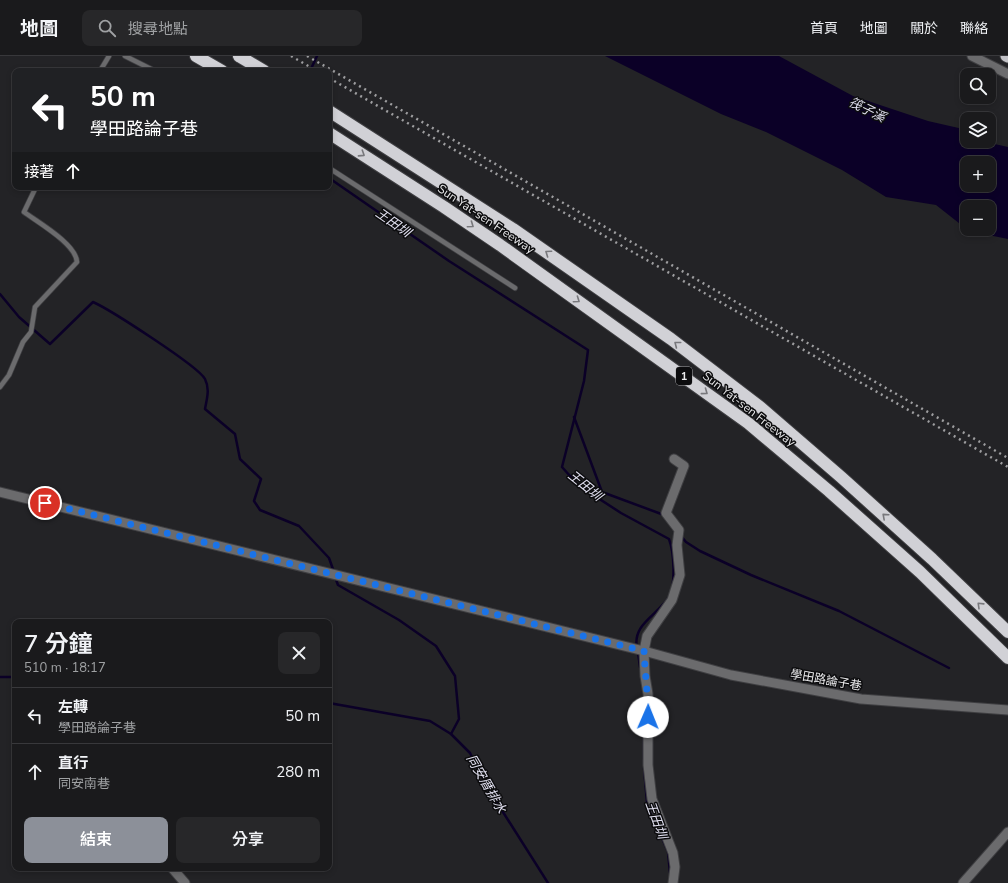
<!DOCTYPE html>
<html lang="zh-TW">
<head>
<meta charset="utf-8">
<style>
  :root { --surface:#1a1a1c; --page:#272729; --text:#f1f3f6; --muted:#9fa1a3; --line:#38383b; --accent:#8c9099 }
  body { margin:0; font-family:"Nunito Sans","Noto Sans TC",sans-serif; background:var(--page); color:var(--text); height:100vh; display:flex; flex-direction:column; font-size:15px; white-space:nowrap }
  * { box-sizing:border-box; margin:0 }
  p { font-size:13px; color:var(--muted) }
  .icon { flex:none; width:22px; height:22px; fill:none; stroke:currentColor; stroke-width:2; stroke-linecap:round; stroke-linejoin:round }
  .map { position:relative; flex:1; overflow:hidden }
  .panel { position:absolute; left:12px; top:563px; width:320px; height:252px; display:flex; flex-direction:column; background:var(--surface); border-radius:8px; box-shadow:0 2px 6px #0003,0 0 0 1px var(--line) }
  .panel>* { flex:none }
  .top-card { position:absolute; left:12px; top:12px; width:320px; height:122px; border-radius:8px; box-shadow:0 2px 6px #0003,0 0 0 1px var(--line); background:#202124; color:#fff; overflow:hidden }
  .tools { position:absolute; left:960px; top:12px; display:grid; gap:8px }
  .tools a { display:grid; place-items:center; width:36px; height:36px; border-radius:8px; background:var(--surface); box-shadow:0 2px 6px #0003,0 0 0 1px var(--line); font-size:20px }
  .pin { position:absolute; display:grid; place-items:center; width:34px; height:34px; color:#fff; margin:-17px; border:2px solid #fff; border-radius:50%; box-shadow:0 1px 4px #0007 }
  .me { position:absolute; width:44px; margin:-22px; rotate:1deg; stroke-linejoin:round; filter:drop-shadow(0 0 3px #0008) }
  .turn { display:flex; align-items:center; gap:14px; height:84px; padding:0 12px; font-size:18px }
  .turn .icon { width:52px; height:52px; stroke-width:2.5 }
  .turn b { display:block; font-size:28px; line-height:34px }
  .then { display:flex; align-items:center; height:38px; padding:0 12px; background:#0003; gap:8px; font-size:15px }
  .round { display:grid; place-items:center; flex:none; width:42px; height:42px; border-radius:8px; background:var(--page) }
  .summary { display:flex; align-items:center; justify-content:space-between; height:68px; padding:0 12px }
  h1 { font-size:24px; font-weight:600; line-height:30px }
  .primary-button { display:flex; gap:8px; margin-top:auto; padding:8px 12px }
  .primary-button a { flex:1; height:46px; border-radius:8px; background:var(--accent); color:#fff; font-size:16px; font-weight:600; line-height:46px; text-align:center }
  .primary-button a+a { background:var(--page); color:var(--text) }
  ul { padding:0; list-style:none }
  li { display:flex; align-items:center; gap:12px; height:56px; padding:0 12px; border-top:1px solid var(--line) }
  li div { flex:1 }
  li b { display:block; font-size:15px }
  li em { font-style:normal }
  header { display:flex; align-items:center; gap:24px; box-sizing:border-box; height:56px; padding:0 20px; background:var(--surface); border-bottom:1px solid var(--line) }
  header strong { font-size:19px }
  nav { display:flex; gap:22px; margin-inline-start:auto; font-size:14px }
  .search { width:280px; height:36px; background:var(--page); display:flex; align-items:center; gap:10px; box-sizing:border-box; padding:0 14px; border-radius:8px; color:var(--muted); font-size:15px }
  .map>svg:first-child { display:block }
  .water { fill:#0b0027; fill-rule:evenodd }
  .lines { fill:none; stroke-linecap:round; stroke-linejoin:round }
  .stream { stroke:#0b0027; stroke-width:2.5 }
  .service-casing { stroke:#3f3f42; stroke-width:6 }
  .minor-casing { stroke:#3f3f42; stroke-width:11 }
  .trunk-casing { stroke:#3f3f42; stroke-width:13 }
  .motorway-casing { stroke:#3f3f42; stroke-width:14 }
  .service { stroke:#6b6b6d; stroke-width:4.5 }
  .minor { stroke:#6b6b6d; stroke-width:9 }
  .trunk { stroke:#c2c2c7; stroke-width:11 }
  .motorway { stroke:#d1d1d6; stroke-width:12 }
  .rail { stroke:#9e9ea0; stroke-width:2.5; stroke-dasharray:2 4; stroke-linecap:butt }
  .oneway { stroke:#78787c }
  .route { stroke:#1a73e8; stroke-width:7; stroke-dasharray:0 12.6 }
  .labels { text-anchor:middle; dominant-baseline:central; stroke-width:3; stroke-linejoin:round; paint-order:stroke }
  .shield { fill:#0c0c0e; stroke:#a7a7a9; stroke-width:1 }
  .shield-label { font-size:11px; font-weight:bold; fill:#eaeaec }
  .street-label { font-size:12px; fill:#eaeaec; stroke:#0c0c0e }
  .water-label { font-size:13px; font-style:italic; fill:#e3e2f2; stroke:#0c0c0e }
</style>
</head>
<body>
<header>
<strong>地圖</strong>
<div class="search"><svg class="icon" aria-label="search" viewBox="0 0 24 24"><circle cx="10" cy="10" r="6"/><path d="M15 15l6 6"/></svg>搜尋地點</div>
<nav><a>首頁</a><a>地圖</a><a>關於</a><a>聯絡</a></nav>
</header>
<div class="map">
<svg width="1008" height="827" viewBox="0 0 1008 827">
  <rect width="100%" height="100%" fill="#232326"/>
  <path class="water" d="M 605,0 L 779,0 L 853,40 L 928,65 L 963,73 L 967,77 L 967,85 L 981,85 L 1008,91 L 1008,183 L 969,175 L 936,149 L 886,141 L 842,114 L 766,76 L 721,58 ZM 967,107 L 989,107 L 989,129 L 967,129 ZM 967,151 L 989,151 L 989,173 L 967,173 Z"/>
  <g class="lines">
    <g class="stream">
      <polyline points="310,15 317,0"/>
      <path d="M 329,122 L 449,205 L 588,294 L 584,325 L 562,411 L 578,429 L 621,457 L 669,483 C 674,496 676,528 669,541 C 658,559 632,568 637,592"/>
      <path d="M 0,238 L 19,261 L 50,288 L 93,246 C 109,253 198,310 205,323 C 210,333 207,342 205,353 L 235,378 L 240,403 L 261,423 L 254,445 L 260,454 L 299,470 L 329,502 L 334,516"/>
      <polyline points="574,361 602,436 664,459"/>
      <polyline points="681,480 686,486 700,495 751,519 839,555 949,612"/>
      <polyline points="335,521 338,529 399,564 436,590 455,620 459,663 451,678"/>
      <polyline points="638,596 640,611"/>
      <polyline points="0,621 15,621"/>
      <polyline points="329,647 430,665 451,678 470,697 489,734 548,827"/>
      <polyline points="644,674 644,703"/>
      <polyline points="644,712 647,746 668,796 670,817"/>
    </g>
    <defs>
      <g id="service">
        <polyline points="125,0 155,15"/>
        <polyline points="100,15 109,0"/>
        <polyline points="329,112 515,232"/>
        <path d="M 0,331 L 9,319 L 23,286 L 31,276 L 35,251 L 77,206 C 76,188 39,167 24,156 L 36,131"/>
      </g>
      <g id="minor">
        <polyline points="972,0 1008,18"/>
        <polyline points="0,436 644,595 731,619 861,643 1008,654"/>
        <polyline points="172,812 185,827"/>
        <polyline points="673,827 675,811 673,797 652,743 648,709 648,638 645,620 644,595 647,580 672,544 680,519 677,489 679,474 666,457 684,410 674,403"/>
        <polyline points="963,827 1008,776"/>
      </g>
      <polyline id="trunk" points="1006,0 1008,1"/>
      <g id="motorway">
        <polyline points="196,0 222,15"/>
        <polyline points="239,0 264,15"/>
        <polyline points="329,55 513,173 671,283 760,351 841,421 932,503 1008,576"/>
        <polyline points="329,77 444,151 500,189 748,367 829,435 920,516 1008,602"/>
      </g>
    </defs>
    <use href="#service" class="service-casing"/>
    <use href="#minor" class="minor-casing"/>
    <use href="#trunk" class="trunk-casing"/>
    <use href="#motorway" class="motorway-casing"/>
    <use href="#service" class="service"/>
    <use href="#minor" class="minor"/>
    <use href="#trunk" class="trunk"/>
    <use href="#motorway" class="motorway"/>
    <g class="rail">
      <polyline points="291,0 317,15"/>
      <polyline points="307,0 1008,402"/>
      <polyline points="329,22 1008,411"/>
    </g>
  </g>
  <defs><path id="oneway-chevron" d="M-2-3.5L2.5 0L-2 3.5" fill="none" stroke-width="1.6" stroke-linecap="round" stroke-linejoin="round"/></defs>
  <g class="oneway">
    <use href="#oneway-chevron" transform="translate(362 98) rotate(33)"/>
    <use href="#oneway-chevron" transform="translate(471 169) rotate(35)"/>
    <use href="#oneway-chevron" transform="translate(548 197) rotate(-145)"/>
    <use href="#oneway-chevron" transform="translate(577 244) rotate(35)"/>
    <use href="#oneway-chevron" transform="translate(677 288) rotate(-142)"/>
    <use href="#oneway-chevron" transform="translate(705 336) rotate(36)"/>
    <use href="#oneway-chevron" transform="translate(885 460) rotate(-138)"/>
    <use href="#oneway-chevron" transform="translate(980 549) rotate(-136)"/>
  </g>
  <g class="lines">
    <path class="route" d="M 45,447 L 644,595 C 645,617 648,639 648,661"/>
  </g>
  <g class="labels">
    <rect class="shield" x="676" y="311" width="16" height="18" rx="3"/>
    <g class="shield-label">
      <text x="684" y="320">1</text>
    </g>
    <g class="street-label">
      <text transform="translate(486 163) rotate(34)">Sun Yat-sen Freeway</text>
      <text transform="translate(749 353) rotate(38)">Sun Yat-sen Freeway</text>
      <text transform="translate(826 624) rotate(10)">學田路論子巷</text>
    </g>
    <g class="water-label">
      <text transform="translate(867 54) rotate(26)">筏子溪</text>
      <text transform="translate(393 167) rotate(35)">王田圳</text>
      <text transform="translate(585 430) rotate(39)">王田圳</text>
      <text transform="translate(486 728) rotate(60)">同安厝排水</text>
      <text transform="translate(656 764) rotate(70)">王田圳</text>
    </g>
  </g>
</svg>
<div class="tools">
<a><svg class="icon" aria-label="search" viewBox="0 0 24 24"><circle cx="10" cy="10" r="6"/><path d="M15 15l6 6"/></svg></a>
<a><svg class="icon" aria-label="layers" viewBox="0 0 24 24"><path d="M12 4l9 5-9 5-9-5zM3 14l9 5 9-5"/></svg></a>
<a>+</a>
<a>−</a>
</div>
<div class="pin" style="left:45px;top:447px;background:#d93025"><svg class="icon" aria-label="arrive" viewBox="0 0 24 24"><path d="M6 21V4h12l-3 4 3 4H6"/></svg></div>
<svg class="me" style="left:648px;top:661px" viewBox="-20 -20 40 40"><circle r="19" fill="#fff"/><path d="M0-13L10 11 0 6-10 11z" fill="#1a73e8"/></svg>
<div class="top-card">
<div class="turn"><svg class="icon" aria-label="left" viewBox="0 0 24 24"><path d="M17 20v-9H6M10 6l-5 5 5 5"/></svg><div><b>50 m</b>學田路論子巷</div></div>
<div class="then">接著<svg class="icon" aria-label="ahead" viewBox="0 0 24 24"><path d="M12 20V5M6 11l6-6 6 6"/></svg></div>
</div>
<section class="panel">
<div class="summary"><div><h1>7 分鐘</h1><p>510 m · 18:17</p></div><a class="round"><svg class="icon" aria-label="close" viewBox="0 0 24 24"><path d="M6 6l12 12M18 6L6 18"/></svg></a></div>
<ul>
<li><svg class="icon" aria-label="left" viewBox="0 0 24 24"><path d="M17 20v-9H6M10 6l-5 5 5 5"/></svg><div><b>左轉</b><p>學田路論子巷</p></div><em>50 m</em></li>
<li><svg class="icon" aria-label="ahead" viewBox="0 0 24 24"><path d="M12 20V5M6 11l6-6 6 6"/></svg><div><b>直行</b><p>同安南巷</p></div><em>280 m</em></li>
</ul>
<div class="primary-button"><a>結束</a><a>分享</a></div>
</section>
</div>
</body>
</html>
